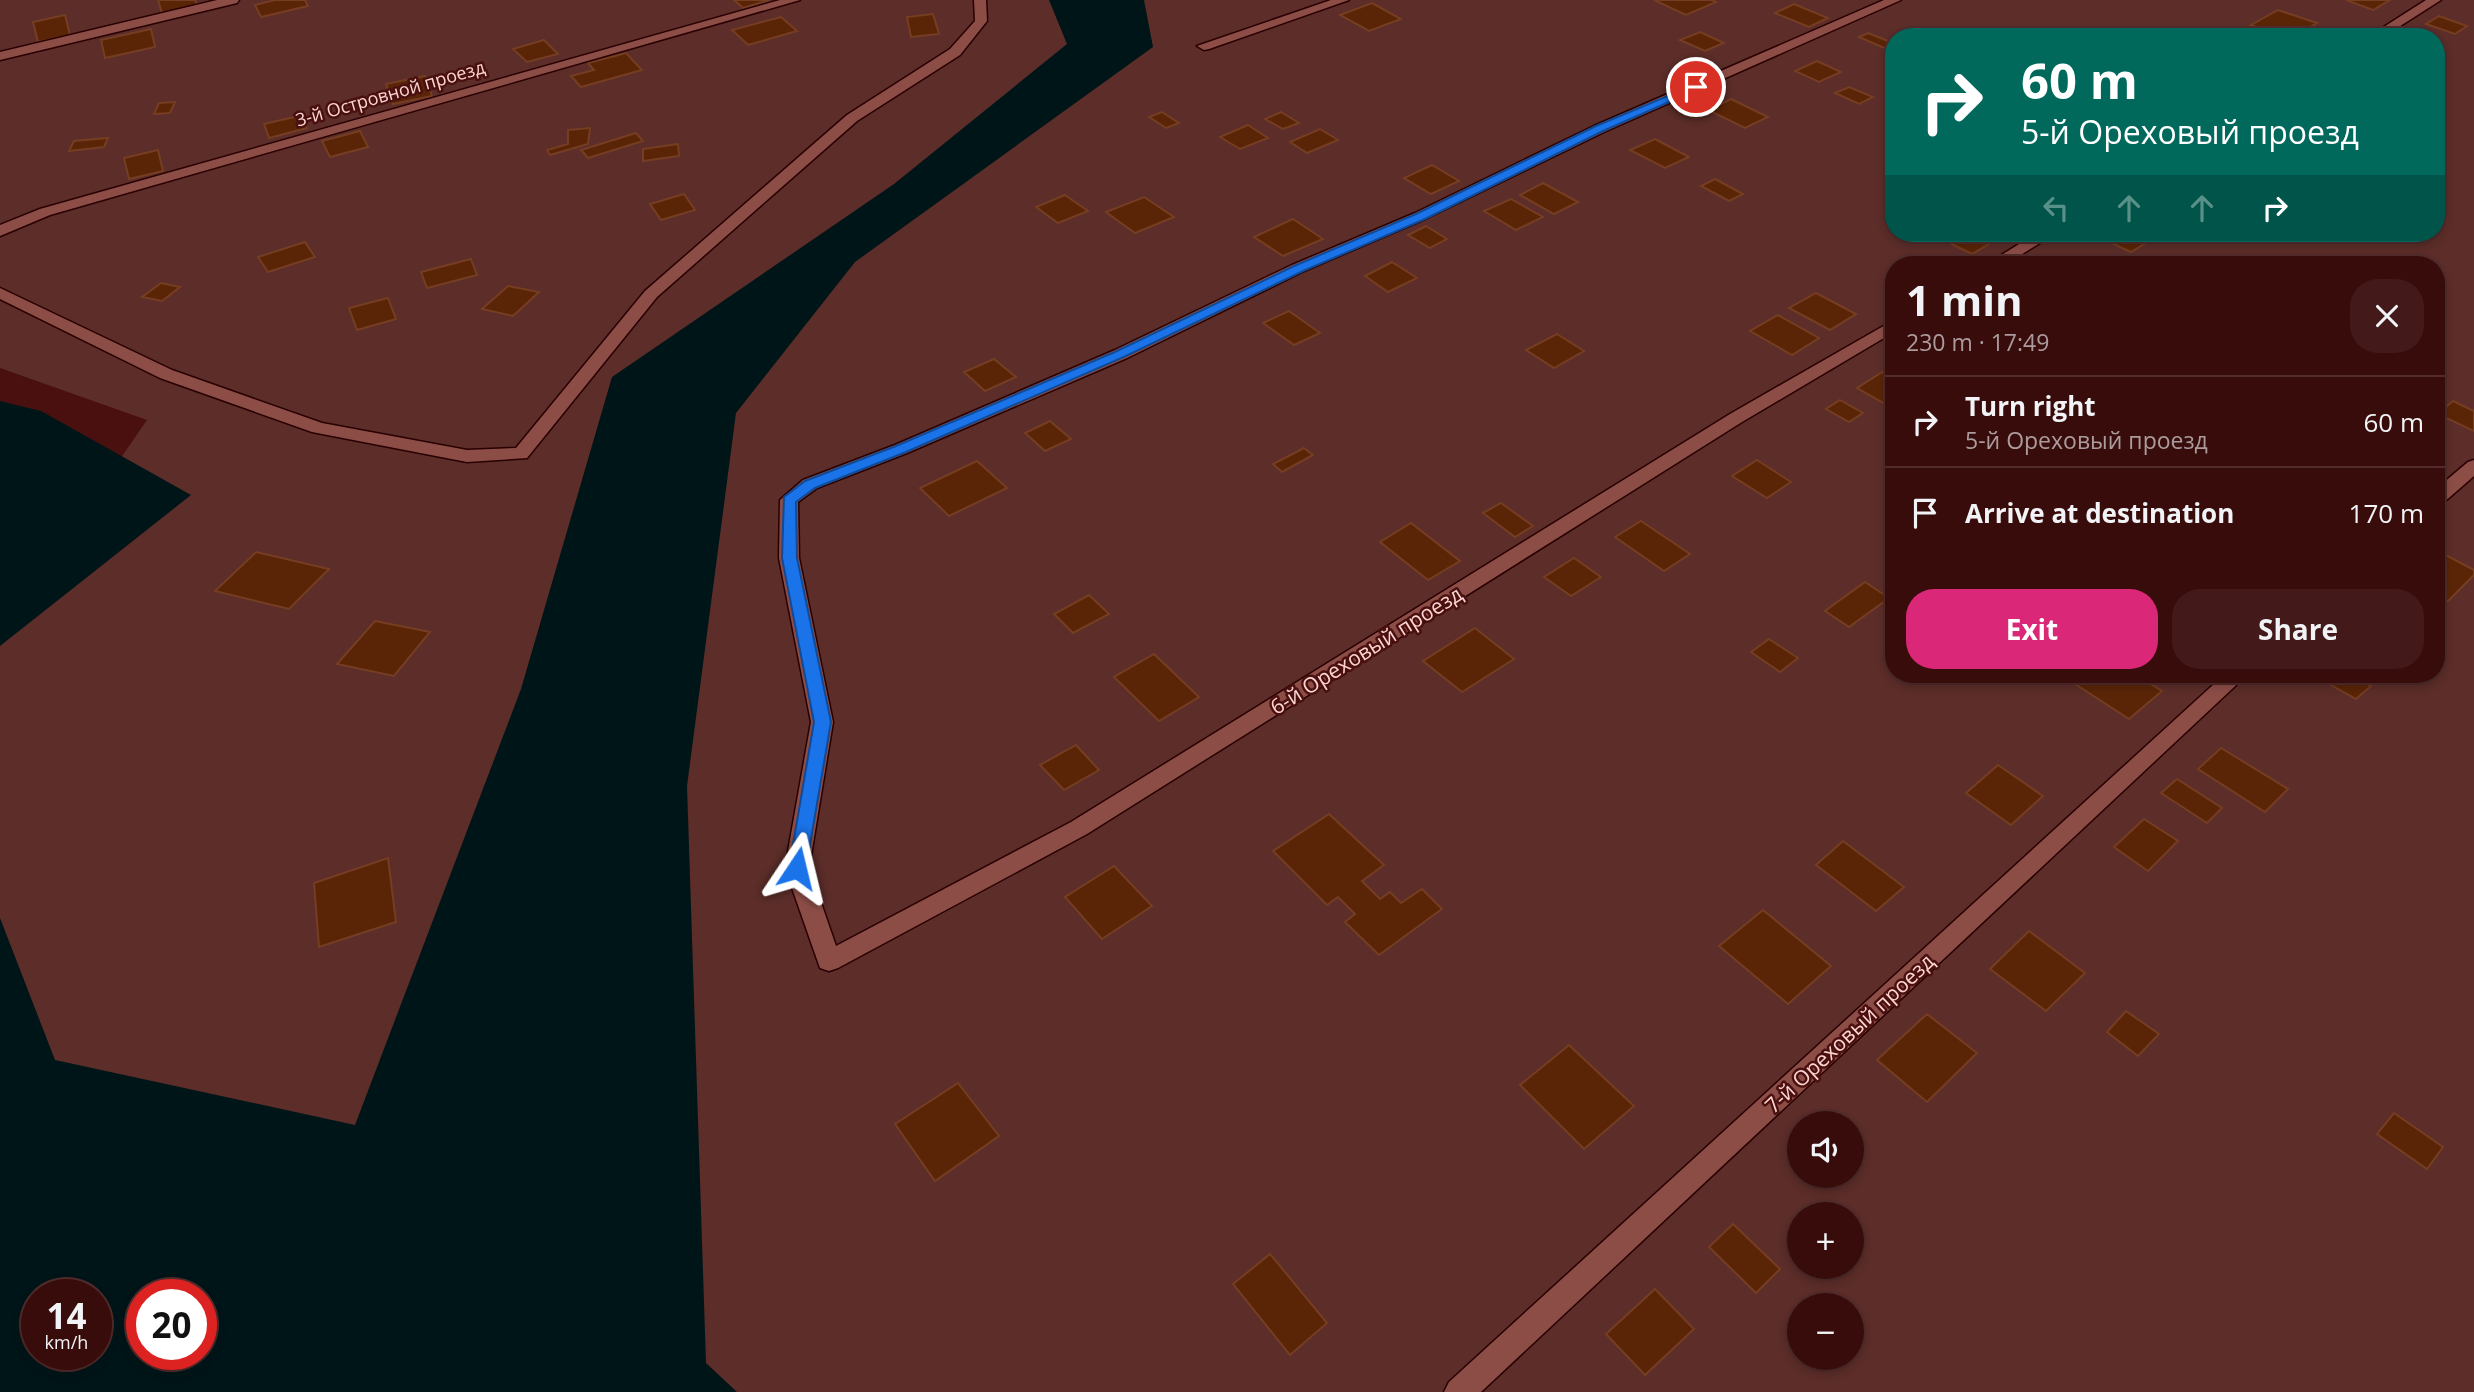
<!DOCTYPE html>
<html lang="en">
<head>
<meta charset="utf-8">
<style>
  :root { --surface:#380c0b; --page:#431a19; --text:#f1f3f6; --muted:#ab9b9d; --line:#522c2c; --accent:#db2777 }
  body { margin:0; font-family:"Open Sans",sans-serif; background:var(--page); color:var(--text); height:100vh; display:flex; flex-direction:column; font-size:26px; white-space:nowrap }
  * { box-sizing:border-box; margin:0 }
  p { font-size:23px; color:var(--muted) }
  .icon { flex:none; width:38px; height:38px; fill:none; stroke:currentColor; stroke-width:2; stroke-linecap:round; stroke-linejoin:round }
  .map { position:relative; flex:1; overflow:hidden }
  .details { position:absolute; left:1885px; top:256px; width:560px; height:427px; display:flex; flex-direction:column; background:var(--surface); border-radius:28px; box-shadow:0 4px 10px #0003,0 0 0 2px var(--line) }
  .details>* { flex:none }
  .banner { position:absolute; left:1885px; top:28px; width:560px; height:214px; border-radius:28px; box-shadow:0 4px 10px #0003,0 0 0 2px var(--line); background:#00695c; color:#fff; overflow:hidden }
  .tools { position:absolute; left:1787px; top:1111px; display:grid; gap:14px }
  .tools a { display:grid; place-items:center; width:77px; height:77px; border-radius:50%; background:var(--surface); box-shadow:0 4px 10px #0003,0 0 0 2px var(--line); font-size:35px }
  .speed { position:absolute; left:21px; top:1279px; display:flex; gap:14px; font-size:35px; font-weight:700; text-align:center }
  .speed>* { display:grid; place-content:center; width:91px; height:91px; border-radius:50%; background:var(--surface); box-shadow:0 4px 10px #0003,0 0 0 2px var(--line); line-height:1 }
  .speed small { font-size:18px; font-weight:400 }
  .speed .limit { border:10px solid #d22; background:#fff; color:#111 }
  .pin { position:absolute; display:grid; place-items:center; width:60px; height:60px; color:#fff; margin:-30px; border:4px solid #fff; border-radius:50%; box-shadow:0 2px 7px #0007 }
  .me { position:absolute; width:77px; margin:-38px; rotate:10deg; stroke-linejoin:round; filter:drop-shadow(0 0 5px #0008) }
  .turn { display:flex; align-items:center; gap:24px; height:147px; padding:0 21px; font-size:32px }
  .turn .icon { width:91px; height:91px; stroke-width:2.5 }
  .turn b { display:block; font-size:49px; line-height:60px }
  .lanes { display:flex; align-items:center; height:66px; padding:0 21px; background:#0003; justify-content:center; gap:35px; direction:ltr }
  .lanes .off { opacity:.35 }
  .round { display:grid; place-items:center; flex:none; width:74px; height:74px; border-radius:28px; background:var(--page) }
  .head { display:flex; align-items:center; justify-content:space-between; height:119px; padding:0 21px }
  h1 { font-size:42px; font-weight:700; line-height:52px }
  .primary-button { display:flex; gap:14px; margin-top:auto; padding:14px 21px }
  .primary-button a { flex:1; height:80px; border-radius:28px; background:var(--accent); color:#fff; font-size:28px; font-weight:700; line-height:80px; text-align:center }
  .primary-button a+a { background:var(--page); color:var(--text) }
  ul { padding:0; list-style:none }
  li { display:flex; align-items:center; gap:21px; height:91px; padding:0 21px; border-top:2px solid var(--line) }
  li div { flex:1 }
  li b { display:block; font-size:26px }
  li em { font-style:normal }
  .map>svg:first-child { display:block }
  .green { fill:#5c2d29; fill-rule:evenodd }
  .water { fill:#001518; fill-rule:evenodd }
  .building { fill:#5a2507; stroke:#753d22; stroke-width:2 }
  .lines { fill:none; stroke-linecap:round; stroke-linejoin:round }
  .minor-casing { stroke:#280001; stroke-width:3 }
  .minor { fill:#8d4d47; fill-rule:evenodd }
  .route { fill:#1a73e8; stroke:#114b97; stroke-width:2 }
  .labels { text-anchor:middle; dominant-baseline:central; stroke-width:5; stroke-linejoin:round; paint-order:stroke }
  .far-street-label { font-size:18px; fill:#fcd5d1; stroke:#4a100f }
  .street-label { font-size:21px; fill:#fcd5d1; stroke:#4a100f }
</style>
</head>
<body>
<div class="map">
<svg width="2474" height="1392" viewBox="0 0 2474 1392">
  <rect width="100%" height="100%" fill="#4a100f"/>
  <path class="green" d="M 0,0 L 2474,0 L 2474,1392 L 0,1392 L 0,633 L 147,420 L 0,368 ZM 1894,37 L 2436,37 L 2436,233 L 1894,233 ZM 1894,264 L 2436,264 L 2436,674 L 1894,674 ZM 1799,1124 L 1852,1124 L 1852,1176 L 1799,1176 ZM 1799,1214 L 1852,1214 L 1852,1267 L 1799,1267 ZM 37,1295 L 96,1295 L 96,1354 L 37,1354 ZM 142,1295 L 201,1295 L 201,1354 L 142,1354 ZM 1799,1306 L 1852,1306 L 1852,1358 L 1799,1358 Z"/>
  <g class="water">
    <path d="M 1049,0 L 1144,0 L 1153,47 L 855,262 L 736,413 L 687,786 L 706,1363 L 737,1392 L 0,1392 L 0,918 L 55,1060 L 355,1125 L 521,689 L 612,377 L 894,184 L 1067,44 ZM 37,1295 L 96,1295 L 96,1354 L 37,1354 ZM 142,1295 L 201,1295 L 201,1354 L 142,1354 Z"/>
    <polygon points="0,401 41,411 191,495 0,646"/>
  </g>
  <g class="building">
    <polygon points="158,0 195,0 197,5 162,13"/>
    <polygon points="275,0 305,0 308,6 261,17 255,5"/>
    <polygon points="734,0 770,0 743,8"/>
    <polygon points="1654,0 1712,0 1716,2 1686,15"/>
    <polygon points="2346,0 2390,0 2373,10"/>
    <polygon points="1372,3 1401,19 1369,31 1340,15"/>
    <polygon points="1794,4 1828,18 1809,27 1775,13"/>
    <polygon points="2278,10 2317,23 2293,37 2284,37 2251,25"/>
    <polygon points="933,14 939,34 911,37 907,17"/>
    <polygon points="65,15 70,35 38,42 33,22"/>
    <polygon points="2439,16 2467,26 2455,34 2426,24"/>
    <polygon points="781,17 797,31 748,45 732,30"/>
    <polygon points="151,29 155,47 105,58 101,40"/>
    <polygon points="1700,32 1724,43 1705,51 1680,40"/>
    <polygon points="1868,33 1893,43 1884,48 1859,37"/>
    <polygon points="544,40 558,54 527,62 513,49"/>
    <polygon points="626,53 642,70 581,87 571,76 594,70 588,63"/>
    <polygon points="1817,61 1841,72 1819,82 1795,71"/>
    <polygon points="425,76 432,96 393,104 386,84"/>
    <polygon points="1849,87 1873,97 1859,104 1835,93"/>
    <polygon points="1731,99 1768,117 1745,128 1708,110"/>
    <polygon points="175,102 170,113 154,114 159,103"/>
    <polygon points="1162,112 1179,123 1166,128 1149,117"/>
    <polygon points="1281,112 1299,123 1283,129 1265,119"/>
    <polygon points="303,115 307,128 269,138 264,124"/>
    <polygon points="1248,125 1268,138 1240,149 1220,137"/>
    <polygon points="590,128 588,144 550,155 547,150 568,144 568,130"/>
    <polygon points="1320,129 1338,140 1307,153 1290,142"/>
    <polygon points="360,131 368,147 330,157 322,141"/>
    <polygon points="636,133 643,141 588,158 581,150"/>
    <polygon points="108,138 104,147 69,151 74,141"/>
    <polygon points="1655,139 1689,157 1665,168 1630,150"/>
    <polygon points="678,144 679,156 643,161 643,149"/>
    <polygon points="158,150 163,171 129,179 124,158"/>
    <polygon points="1432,165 1459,181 1431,194 1404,178"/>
    <polygon points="1715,179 1743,194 1729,201 1701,186"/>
    <polygon points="1543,183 1578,202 1554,214 1520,195"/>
    <polygon points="684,194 695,210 661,220 650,204"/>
    <polygon points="1065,195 1088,211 1058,223 1036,207"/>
    <polygon points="1144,197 1174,217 1135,233 1106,212"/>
    <polygon points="1511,199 1543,217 1516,230 1484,211"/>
    <polygon points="1293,219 1323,239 1283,256 1254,237"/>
    <polygon points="1426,226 1447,239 1430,248 1408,235"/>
    <polygon points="1929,233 1983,233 1997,239 1972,254"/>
    <polygon points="2121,233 2132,233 2149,241 2131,252 2107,241"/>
    <polygon points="305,242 315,257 268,272 258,257"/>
    <polygon points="471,259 477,275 427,288 421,272"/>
    <polygon points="1392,262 1417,278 1388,292 1365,276"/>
    <polygon points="161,283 180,287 162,301 142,297"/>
    <polygon points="508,286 539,292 513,316 482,309"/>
    <polygon points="1816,293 1856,314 1830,330 1789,308"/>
    <polygon points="388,298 396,319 357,330 349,308"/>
    <polygon points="1289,311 1320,333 1294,345 1263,323"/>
    <polygon points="1778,315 1819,338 1792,355 1750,331"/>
    <polygon points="1557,334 1584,351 1554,368 1526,350"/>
    <polygon points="994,359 1016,377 985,391 964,372"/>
    <polygon points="1884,371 1894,376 1894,409 1857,388"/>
    <polygon points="1840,400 1863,413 1849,422 1826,409"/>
    <polygon points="2453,401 2474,411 2474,431 2438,414"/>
    <polygon points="1050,421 1071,439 1045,451 1025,433"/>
    <polygon points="1304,448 1313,455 1282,472 1273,464"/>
    <polygon points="1757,460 1791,482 1767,498 1732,476"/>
    <polygon points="977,461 1007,488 949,516 920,488"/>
    <polygon points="1501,503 1533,526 1515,537 1483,513"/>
    <polygon points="1641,521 1690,554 1664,571 1615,537"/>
    <polygon points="1411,523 1460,561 1428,580 1380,542"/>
    <polygon points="256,552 329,569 289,609 215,591"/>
    <polygon points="2440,552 2474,570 2474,575 2448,601 2436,595 2436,556"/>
    <polygon points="1574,558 1601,577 1571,596 1544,577"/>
    <polygon points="1865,582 1889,598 1849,627 1825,611"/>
    <polygon points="1089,595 1109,614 1073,633 1054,614"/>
    <polygon points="375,621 430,632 394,676 337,664"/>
    <polygon points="1475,628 1514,659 1462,692 1423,661"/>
    <polygon points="1769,639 1798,658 1780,672 1751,652"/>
    <polygon points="1154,654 1199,697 1159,721 1114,677"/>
    <polygon points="2071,674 2134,674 2162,691 2129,719 2066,678"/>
    <polygon points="2317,674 2349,674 2371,686 2356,699 2315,676"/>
    <polygon points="1076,745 1099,770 1064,790 1040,765"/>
    <polygon points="2221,748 2288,789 2265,812 2198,769"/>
    <polygon points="1998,765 2043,796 2011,825 1966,793"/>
    <polygon points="2177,779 2222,808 2207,823 2161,793"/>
    <polygon points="1329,814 1384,865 1362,881 1380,899 1390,892 1401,903 1422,889 1442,909 1379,955 1345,922 1355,914 1338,897 1327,905 1273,851"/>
    <polygon points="2144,819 2178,841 2148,871 2114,847"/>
    <polygon points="1843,841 1904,887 1876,911 1816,865"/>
    <polygon points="388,858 396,922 319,947 314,883"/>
    <polygon points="1114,866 1152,906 1102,939 1065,897"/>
    <polygon points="1763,910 1831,966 1788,1004 1719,946"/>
    <polygon points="2029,931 2085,973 2046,1011 1990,969"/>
    <polygon points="2126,1011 2159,1034 2138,1056 2107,1032"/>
    <polygon points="1927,1014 1977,1053 1927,1102 1877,1060"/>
    <polygon points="1569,1045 1634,1106 1584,1149 1520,1085"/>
    <polygon points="958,1083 999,1136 935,1181 895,1124"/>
    <polygon points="2394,1113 2443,1147 2427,1169 2377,1134"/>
    <polygon points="1733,1224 1780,1269 1756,1293 1709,1247"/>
    <polygon points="1270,1254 1327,1323 1290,1355 1233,1284"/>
    <polygon points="1655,1289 1694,1329 1645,1375 1606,1334"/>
  </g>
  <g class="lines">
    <defs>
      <g id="minor">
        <polygon points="217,0 239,0 237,3 0,60 0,52"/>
        <polygon points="780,0 800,0 50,215 0,236 0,225 40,209"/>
        <polygon points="974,0 986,0 987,21 960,55 857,121 657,297 527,458 467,462 312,432 160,378 0,299 0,288 172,370 322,423 467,450 516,448 645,291 847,115 950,49 975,21"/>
        <polygon points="1331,0 1349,0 1209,49 1204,50 1197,46"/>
        <polygon points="1884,0 1901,0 1604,132 1425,219 1304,271 1127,358 907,453 817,488 798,502 799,558 833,722 809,868 836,946 1071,822 1730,414 1894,320 1894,332 1742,422 1087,834 838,968 829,971 820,968 785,868 811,722 779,558 780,500 803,480 895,445 1115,350 1292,265 1415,213 1594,126"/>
        <polygon points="2426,0 2441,0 2383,37 2368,37"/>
        <polygon points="2037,233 2056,233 2006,264 1987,264"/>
        <polygon points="2474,460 2474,476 2443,503 2436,505 2436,489 2468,462"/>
        <polygon points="2225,674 2248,674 1481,1392 1444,1392 1449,1382"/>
      </g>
    </defs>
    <use href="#minor" class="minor-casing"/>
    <use href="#minor" class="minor"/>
  </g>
  <polygon class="route" points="1696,84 1701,87 1699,89 1603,131 1425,219 1303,271 1126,356 906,452 815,488 796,502 797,558 831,722 806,868 803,873 791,873 789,868 814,722 782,558 784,497 805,481 896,446 1117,351 1294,266 1416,214 1596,126"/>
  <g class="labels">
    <g class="far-street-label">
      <text transform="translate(390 93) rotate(-16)">3-й Островной проезд</text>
    </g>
    <g class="street-label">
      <text transform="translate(1366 650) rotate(-32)">6-й Ореховый проезд</text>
      <text transform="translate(1849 1033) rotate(-43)">7-й Ореховый проезд</text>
    </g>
  </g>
</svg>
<div class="tools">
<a><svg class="icon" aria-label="sound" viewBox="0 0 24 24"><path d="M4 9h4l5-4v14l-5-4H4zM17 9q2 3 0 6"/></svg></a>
<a>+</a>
<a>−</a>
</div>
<div class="speed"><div>14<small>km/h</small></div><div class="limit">20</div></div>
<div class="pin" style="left:1696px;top:87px;background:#d93025"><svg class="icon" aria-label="arrive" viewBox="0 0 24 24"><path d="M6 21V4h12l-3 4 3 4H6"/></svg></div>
<svg class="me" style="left:797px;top:868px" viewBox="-20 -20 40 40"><path d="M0-17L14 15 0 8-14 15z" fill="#1a73e8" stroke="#fff" stroke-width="4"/></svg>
<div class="banner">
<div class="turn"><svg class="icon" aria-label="right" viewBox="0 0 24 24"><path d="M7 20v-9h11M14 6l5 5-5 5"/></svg><div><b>60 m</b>5-й Ореховый проезд</div></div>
<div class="lanes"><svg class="icon off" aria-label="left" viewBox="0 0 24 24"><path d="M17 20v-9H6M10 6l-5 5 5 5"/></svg><svg class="icon off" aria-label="ahead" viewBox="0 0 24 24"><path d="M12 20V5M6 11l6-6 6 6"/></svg><svg class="icon off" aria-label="ahead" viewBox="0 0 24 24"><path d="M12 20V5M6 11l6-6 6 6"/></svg><svg class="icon" aria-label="right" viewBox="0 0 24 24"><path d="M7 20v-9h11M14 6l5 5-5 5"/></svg></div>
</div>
<section class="details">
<div class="head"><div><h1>1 min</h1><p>230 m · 17:49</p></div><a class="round"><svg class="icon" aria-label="close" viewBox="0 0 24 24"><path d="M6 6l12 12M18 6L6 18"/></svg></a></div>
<ul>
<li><svg class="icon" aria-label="right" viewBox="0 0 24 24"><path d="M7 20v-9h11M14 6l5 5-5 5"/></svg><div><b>Turn right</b><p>5-й Ореховый проезд</p></div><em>60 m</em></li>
<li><svg class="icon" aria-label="arrive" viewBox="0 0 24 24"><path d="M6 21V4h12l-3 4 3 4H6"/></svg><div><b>Arrive at destination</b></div><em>170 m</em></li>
</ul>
<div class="primary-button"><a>Exit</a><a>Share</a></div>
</section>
</div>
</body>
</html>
